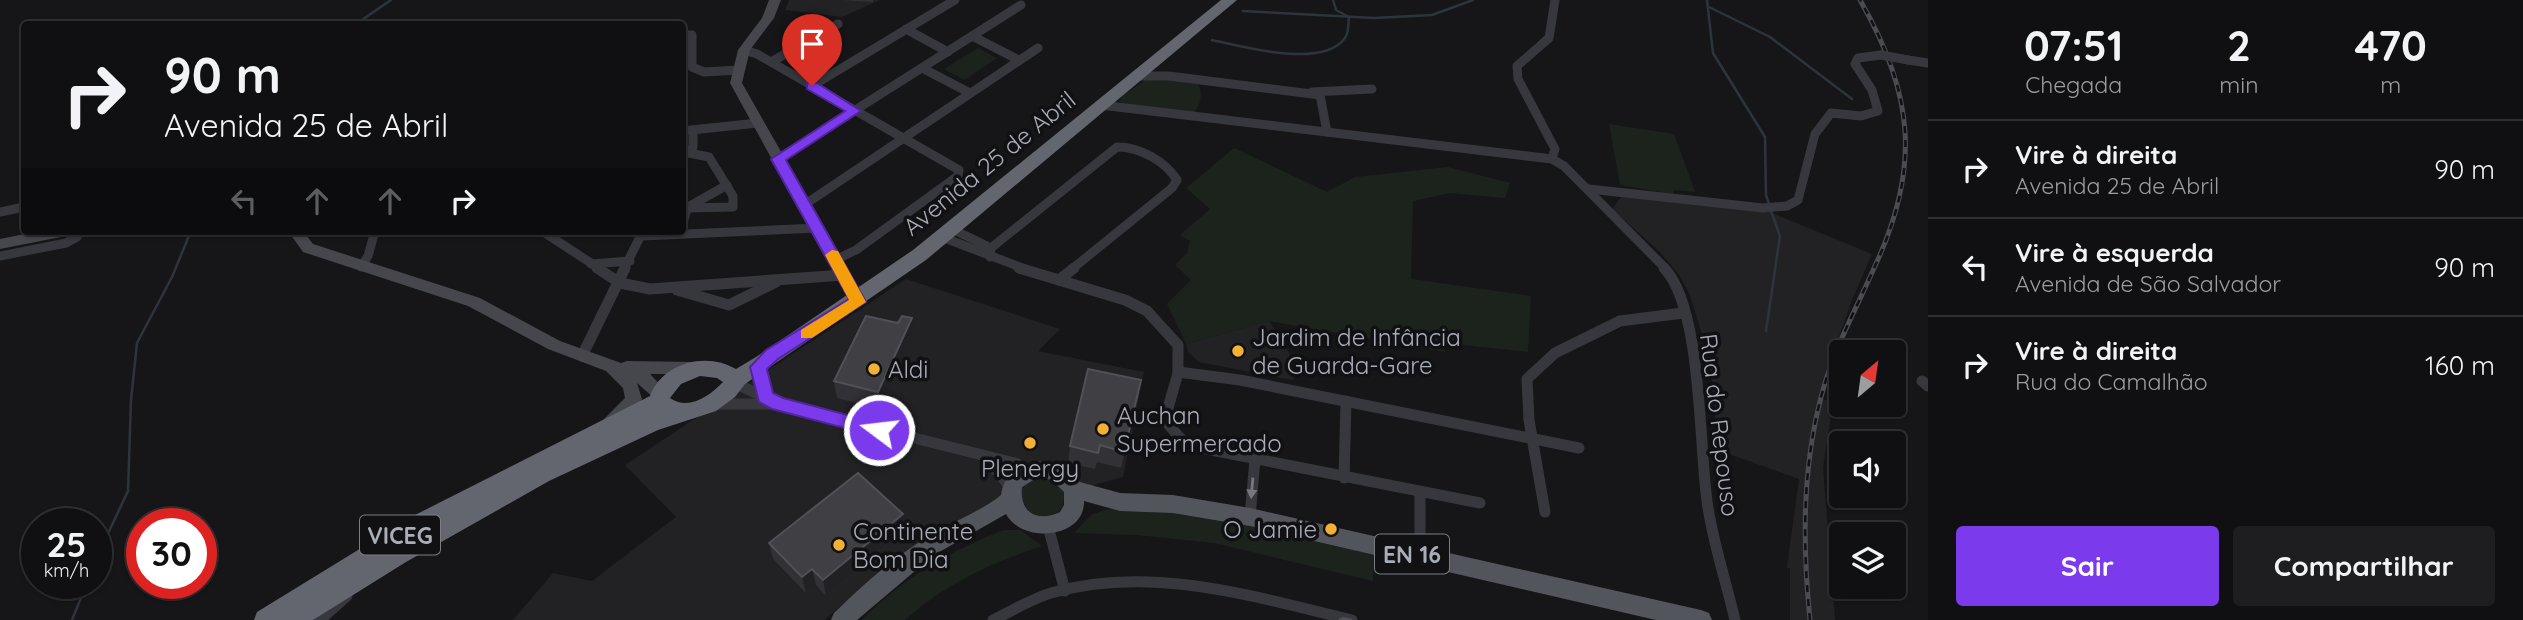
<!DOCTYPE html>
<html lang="pt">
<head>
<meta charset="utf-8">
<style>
  :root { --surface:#101012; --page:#1e1e20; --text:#f1f3f6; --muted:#9c9d9f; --line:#303032; --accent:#7c3aed }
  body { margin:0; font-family:Quicksand,sans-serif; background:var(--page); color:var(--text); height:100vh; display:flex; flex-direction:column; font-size:26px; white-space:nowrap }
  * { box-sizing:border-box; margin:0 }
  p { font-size:23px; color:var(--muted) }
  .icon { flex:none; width:38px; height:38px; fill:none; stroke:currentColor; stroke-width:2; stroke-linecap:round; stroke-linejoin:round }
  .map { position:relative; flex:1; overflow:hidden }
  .details { display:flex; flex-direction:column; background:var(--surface); width:595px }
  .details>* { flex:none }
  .hud { position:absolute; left:21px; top:21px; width:665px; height:214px; border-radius:7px; box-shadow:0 2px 5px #0004,0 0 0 2px var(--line); background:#101012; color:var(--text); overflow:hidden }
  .needle { width:46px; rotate:29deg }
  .fabs { position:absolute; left:1829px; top:340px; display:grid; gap:14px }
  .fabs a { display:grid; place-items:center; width:77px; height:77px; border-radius:7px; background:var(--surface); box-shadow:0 2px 5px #0004,0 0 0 2px var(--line); font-size:35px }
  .speed { position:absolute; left:21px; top:508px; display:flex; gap:14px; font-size:35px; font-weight:700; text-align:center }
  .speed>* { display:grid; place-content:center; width:91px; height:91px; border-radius:50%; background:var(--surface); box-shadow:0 2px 5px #0004,0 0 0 2px var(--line); line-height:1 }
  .speed small { font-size:18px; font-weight:400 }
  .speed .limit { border:10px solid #d22; background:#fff; color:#111 }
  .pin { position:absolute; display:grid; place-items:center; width:60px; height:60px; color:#fff; margin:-72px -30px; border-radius:50% 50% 50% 0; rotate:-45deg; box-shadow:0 0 7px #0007 }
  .pin .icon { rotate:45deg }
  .me { position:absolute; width:77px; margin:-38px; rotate:285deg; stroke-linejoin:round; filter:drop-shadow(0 0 5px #0008) }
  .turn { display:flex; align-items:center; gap:24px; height:147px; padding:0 28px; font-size:32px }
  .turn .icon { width:91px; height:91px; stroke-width:2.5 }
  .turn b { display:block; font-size:49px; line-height:60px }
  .lanes { display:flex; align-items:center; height:66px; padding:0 28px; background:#0003; justify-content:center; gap:35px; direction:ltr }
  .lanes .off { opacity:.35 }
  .eta { display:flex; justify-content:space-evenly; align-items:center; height:119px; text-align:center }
  .eta b { font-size:42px; font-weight:800; line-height:49px }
  .button { display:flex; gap:14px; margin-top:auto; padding:14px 28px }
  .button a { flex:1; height:80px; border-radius:7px; background:var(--accent); color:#fff; font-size:28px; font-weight:800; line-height:80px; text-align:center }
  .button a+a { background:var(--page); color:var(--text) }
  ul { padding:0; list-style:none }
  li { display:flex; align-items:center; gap:21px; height:98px; padding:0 28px; border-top:2px solid var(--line) }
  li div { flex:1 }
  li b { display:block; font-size:26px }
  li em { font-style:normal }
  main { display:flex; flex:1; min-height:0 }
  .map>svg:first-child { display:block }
  .built { fill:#222225 }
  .green { fill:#1c231d }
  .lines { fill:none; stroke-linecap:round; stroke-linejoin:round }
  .stream { stroke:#2c353c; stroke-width:2.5 }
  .street-far1 { stroke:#37383d; stroke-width:9 }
  .street { stroke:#37383d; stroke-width:11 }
  .secondary { fill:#45474d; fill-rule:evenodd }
  .primary { fill:#53555c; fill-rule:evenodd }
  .highway { fill:#63666e; fill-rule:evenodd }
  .rail-casing { stroke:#4a4c52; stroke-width:5 }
  .rail { stroke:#111113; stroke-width:2.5; stroke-dasharray:7; stroke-linecap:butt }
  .street-bridge { stroke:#37383d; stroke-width:9 }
  .wall { fill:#323236 }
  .shaded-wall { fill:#212124 }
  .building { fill:#3f3f44; stroke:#4f5156; stroke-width:2 }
  .oneway { fill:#757881 }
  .route { fill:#7c3aed; stroke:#51269a; stroke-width:2 }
  .slow { fill:#f59e0b }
  .poi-dot { fill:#f2b134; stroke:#111113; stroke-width:2.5 }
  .labels { text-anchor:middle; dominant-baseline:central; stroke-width:7; stroke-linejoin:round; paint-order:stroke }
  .shield { fill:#111113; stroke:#7b7e86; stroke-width:2 }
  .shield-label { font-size:23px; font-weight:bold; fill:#a8adb8 }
  .street-label { font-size:24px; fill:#a8adb8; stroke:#111113 }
  .poi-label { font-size:24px; fill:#a8adb8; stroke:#111113; text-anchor:start }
</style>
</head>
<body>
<main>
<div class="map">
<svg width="1928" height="620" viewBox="0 0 1928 620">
  <rect width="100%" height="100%" fill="#161618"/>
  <g class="built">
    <polygon points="789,0 880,0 842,17 785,10"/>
    <polygon points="1621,197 1767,211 1872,254 1852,300 1818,397 1833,403 1823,468 1835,620 1790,620 1790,569 1787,567 1799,479 1718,450 1710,361 1690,295 1680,276 1660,252 1612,209"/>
    <polygon points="906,279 1060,329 1038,351 1144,372 1123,477 976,517 886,569 824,620 513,620 553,573 592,581 676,517 625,465"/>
    <polygon points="1269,321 1301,372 1292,380 1199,362 1188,352 1186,344"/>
  </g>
  <g class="green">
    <polygon points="978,48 997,58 964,80 944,69"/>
    <path d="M 1151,76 L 1198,83 C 1204,96 1200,108 1189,117 L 1120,102 L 1122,96 Z"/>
    <polygon points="1609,124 1674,134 1695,192 1673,190 1673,194 1620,185"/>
    <polygon points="1234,148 1327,192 1355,177 1448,167 1510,183 1505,198 1450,193 1413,201 1411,279 1531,296 1528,352 1445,343 1445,352 1269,321 1186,344 1167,304 1191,280 1175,265 1187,253 1190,241 1180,235 1210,209 1186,188"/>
    <circle cx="1044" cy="498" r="20"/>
    <polygon points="1114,507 1175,508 1374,554 1373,581 1214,543 1137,535 1074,533 1091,515"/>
    <path d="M 1003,530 L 1020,530 L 1042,546 C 991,563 945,584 905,620 L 862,620 C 903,578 949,552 1003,530 Z"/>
  </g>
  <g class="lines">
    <g class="stream">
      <polyline points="1707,0 1713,53 1765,137 1766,195 1769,204"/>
      <polyline points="1709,7 1770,37 1852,99"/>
      <polyline points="1243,11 1374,18 1432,15 1473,0"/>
      <polyline points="356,24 391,0"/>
      <path d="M 1212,40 C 1244,47 1323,69 1345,38 C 1349,33 1348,24 1349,17 L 1336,10 L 1333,0"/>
      <polyline points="1766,331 1780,236 1771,211"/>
      <polyline points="96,559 128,491 131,400 137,343 172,277 191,231"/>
      <polyline points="72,620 87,583"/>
    </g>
    <g class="street-far1">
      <polyline points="906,29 948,52"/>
      <polyline points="682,35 692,35 692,67 704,72 739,70"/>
      <polyline points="972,36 1019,60"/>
      <polyline points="744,50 757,54 959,170 958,176 856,250 835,260"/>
      <polyline points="1908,60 1928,63"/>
      <polyline points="771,62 838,24"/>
      <polyline points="922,68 970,93"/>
      <polyline points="1135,76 1169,76 1320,95 1327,132"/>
      <polyline points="812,86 955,0"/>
      <polyline points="1312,92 1372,89"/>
      <polyline points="1101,105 1552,159 1564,166 1666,269"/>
      <polyline points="682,131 758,123"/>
      <polyline points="682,156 693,147 693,130"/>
      <polyline points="778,159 1021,5"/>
      <polyline points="1552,159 1555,149 1518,79 1517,66 1549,38 1555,0"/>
      <polyline points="1589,189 1763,208 1787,206 1798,200 1815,134 1831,113 1861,116 1878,111 1872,90 1855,64 1858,58 1881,55"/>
      <polyline points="804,205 1038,48"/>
      <polyline points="690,206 727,185"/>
      <polyline points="0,212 24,207"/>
      <polyline points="682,227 687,208 733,207 733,196 709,157 689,153"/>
      <polyline points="952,229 991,248"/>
      <polyline points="542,231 600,269"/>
      <polyline points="642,236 817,228"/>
      <polyline points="942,237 1025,269"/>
      <polyline points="0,256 66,243 77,237 78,231"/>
      <path d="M 990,257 L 991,248 L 1117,147 C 1140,147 1165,161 1177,180 L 1172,188 L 1072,269"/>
      <polyline points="591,264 630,261"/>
      <polyline points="361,267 368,256 375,231"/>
      <polyline points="624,269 643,231"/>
    </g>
    <g class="street">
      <polyline points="597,268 620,283 650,289 843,275"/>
      <polyline points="1019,268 1125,300 1147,311 1178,345 1178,373 1168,408 1168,424 1181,439 1196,447 1480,503"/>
      <path d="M 1664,268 C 1702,307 1699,445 1707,501 C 1712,540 1726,581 1735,620"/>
      <polyline points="1059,280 1074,268"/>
      <polyline points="677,290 729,305 776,282"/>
      <polyline points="582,356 625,268"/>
      <polyline points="758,367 766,397"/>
      <polyline points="1178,372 1240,380 1579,448"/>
      <polyline points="1922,381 1928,386"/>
      <polyline points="735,383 778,404 1018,464 1028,471"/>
      <polyline points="714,404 775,404"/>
      <polyline points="985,457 1011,488"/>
      <polyline points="1344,478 1346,401"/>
      <polyline points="1420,492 1420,556"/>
      <polyline points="1545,512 1529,420 1527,379 1555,353 1620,321 1683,313"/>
      <polyline points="1250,517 1255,459"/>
      <polyline points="1048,526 1065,591"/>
      <polyline points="320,620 347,596"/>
      <path d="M 993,620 C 1012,611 1031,599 1051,593 C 1150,564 1256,597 1352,620"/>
    </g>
    <g class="secondary">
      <polygon points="769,0 781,0 774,18 750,50 742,83 866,301 858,307 852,305 730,83 738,50 762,18"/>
      <polygon points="40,231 73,231 66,236 0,249 0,239"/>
      <path d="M 288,231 L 303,231 L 313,244 L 480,298 L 560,341 L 621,363 L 627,361 L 695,362 L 701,363 L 703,368 L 701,373 L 695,374 L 650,374 L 668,393 L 666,398 L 654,398 L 637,383 L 642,399 C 636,412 627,421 613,426 L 607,424 L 604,419 L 625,398 L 623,388 L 606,371 L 548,349 L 468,306 L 303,252 Z"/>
    </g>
    <path class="primary" d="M 1038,461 L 1065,466 L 1080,482 L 1120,493 L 1173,495 L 1250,508 L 1701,610 L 1709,613 L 1712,620 L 1656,620 L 1250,526 L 1173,513 L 1120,511 L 1084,501 C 1085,539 1022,544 1006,514 L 934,555 L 857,620 L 831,620 L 834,613 C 864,584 895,556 931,535 C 954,521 980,512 1001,495 C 1004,473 1018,465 1038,461 ZM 1038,477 L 1052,480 L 1064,492 L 1064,505 L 1060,512 C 1037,523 1019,512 1022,487 Z"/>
    <path class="highway" d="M 1221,0 L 1237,0 L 926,260 L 745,384 L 735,397 L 716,411 L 658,430 L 549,481 L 406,562 L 313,620 L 254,620 L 257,612 L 415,515 L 650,396 C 662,363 706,351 736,369 L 756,357 L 913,250 ZM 700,376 L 717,378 L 723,382 C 710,396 688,411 670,398 L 681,384 Z"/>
    <defs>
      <path id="rail" d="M 1810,620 C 1802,541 1802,460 1825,383 C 1837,343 1858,305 1875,266 C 1921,167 1914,94 1860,0"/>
    </defs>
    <use href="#rail" class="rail-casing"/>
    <use href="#rail" class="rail"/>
    <polyline class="street-bridge" points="1881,55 1908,60"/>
  </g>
  <g class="wall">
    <polygon points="842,0 873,0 873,2"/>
    <polygon points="898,323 913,336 880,409 837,398 834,381"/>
    <polygon points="1137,397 1121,468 1097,462 1095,469 1068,463 1070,446"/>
    <polygon points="903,514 904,530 826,596 816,585 806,593 773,559 769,543"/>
  </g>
  <g class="shaded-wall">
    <polygon points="912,318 913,336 880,409 878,392"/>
    <polygon points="903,514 904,530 826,596 823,580"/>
    <polygon points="812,569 816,585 806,593 802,577"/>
  </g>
  <g class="building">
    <polygon points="866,316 898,323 902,316 912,318 878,392 834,381"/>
    <polygon points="1088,369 1141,380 1124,452 1100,445 1098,453 1070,446"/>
    <polygon points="858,473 903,514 823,580 812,569 802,577 769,543"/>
    <polygon points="1343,618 1352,620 1339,620"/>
  </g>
  <defs><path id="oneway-solid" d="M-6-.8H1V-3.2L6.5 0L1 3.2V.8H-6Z" transform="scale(1.75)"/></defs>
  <use class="oneway" href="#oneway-solid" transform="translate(1252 488) rotate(95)"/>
  <polygon class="route" points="807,83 817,83 861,111 786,160 866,302 778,359 767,369 773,393 783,398 886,425 888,430 879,437 772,409 759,402 750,367 766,350 849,299 771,159 845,111 807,89"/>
  <polygon class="slow" points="832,250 838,251 866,302 812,338 801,338 801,330 849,300 825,255"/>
  <g class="poi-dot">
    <circle cx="1238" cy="351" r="7"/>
    <circle cx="874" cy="369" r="7"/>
    <circle cx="1103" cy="429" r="7"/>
    <circle cx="1030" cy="443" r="7"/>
    <circle cx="1331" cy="529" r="7"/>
    <circle cx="839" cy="545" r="7"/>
  </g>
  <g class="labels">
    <g class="shield">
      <rect x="360" y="515.5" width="80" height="39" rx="5"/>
      <rect x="1375" y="534.5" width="74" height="39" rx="5"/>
    </g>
    <g class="shield-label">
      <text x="400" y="535">VICEG</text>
      <text x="1412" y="554">EN 16</text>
    </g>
    <g class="street-label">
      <text transform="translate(989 163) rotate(-39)">Avenida 25 de Abril</text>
      <text transform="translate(1720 425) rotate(83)">Rua do Repouso</text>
    </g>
    <g class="poi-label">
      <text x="1252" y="337">Jardim de Infância<tspan x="1252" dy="28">de Guarda-Gare</tspan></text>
      <text x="888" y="369">Aldi</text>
      <text x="1117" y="415">Auchan<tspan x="1117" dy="28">Supermercado</tspan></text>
      <text x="1030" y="468" text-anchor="middle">Plenergy</text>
      <text x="1317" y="529" text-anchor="end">O Jamie</text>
      <text x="853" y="531">Continente<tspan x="853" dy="28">Bom Dia</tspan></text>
    </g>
  </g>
</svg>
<div class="fabs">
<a><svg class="needle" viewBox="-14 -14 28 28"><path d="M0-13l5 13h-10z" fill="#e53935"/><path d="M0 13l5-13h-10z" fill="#9c9d9f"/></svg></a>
<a><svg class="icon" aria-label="sound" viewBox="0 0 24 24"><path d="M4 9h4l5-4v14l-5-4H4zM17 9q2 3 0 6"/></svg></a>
<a><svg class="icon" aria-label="layers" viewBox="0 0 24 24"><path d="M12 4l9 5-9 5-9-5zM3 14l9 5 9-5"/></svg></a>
</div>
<div class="speed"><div>25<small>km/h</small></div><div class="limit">30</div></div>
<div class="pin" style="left:812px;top:86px;background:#d93025"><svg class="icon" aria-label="arrive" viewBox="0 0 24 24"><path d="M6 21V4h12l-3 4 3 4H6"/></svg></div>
<svg class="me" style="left:879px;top:430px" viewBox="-20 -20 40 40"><circle r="17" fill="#7c3aed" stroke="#fff" stroke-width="3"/><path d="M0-11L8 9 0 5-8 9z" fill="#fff"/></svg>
<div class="hud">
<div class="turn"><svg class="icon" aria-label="right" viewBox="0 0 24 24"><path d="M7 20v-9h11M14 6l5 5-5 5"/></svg><div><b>90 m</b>Avenida 25 de Abril</div></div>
<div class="lanes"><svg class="icon off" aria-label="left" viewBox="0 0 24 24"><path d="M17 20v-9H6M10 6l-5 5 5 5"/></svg><svg class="icon off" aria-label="ahead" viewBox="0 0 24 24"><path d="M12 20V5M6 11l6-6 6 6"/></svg><svg class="icon off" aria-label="ahead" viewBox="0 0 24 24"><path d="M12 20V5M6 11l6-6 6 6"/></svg><svg class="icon" aria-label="right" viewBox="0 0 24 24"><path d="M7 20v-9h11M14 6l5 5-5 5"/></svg></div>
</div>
</div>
<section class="details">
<div class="eta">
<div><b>07:51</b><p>Chegada</p></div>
<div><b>2</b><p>min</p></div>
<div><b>470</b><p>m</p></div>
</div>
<ul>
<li><svg class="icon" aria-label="right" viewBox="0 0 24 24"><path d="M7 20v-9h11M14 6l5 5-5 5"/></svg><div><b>Vire à direita</b><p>Avenida 25 de Abril</p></div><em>90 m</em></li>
<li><svg class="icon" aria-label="left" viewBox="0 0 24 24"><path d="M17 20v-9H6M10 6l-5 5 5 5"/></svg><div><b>Vire à esquerda</b><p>Avenida de São Salvador</p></div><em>90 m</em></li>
<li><svg class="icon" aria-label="right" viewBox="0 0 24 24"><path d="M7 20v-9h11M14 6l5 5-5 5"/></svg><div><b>Vire à direita</b><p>Rua do Camalhão</p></div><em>160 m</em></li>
</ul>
<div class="button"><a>Sair</a><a>Compartilhar</a></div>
</section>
</main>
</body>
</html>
